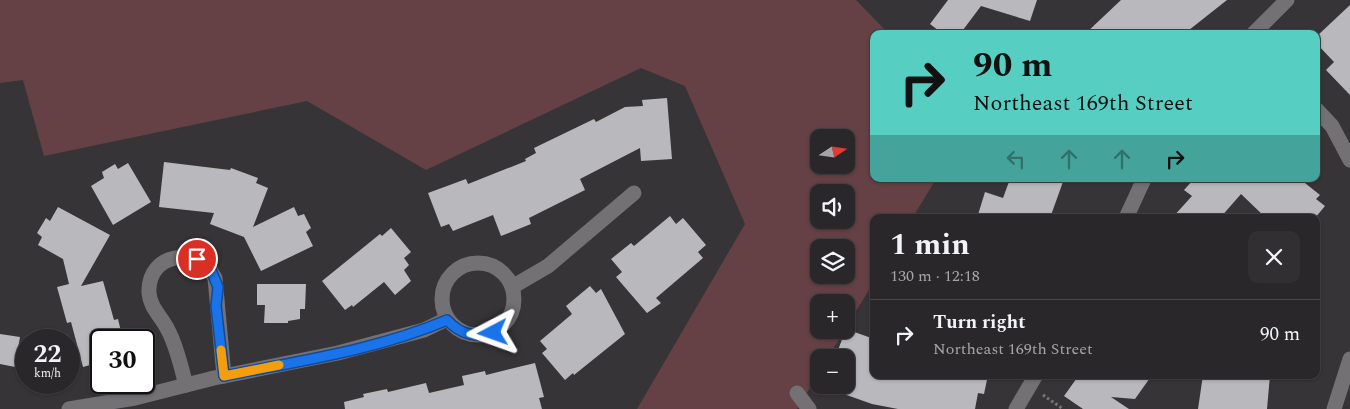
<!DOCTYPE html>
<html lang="en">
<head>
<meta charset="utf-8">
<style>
  :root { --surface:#29272a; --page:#312f32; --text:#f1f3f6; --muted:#a5a5a8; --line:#454447 }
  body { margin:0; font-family:Spectral,serif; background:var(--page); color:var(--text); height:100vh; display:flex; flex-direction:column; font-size:19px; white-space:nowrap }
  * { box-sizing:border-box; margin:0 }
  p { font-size:16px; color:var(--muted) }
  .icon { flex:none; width:28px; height:28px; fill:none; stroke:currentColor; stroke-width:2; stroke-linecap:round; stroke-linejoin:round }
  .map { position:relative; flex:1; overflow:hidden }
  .details { position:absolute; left:870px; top:214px; width:450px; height:165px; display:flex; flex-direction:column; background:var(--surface); border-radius:10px; box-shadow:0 1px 4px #0004,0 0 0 1px var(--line) }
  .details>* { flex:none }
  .guide { position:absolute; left:870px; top:30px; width:450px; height:152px; border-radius:10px; box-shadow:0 1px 4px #0004,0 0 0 1px var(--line); background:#56cec2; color:#111; overflow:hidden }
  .needle { width:32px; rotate:77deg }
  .controls { position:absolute; left:810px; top:129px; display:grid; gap:10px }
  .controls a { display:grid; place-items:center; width:45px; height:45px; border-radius:10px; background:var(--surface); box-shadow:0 1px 4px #0004,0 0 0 1px var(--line); font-size:25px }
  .speed { position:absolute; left:15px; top:329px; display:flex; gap:10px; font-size:25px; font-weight:700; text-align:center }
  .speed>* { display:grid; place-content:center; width:65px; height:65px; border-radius:50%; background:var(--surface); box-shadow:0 1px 4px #0004,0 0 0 1px var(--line); line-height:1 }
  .speed small { font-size:12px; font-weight:400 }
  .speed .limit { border:2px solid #111; border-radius:8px; background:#fff; color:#111 }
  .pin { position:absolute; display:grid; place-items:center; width:42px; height:42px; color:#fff; margin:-21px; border:2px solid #fff; border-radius:50%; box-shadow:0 1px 5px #0007 }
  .me { position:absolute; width:55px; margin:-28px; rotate:266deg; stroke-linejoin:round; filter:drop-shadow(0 0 4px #0008) }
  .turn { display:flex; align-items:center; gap:18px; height:105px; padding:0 20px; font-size:22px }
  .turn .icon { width:65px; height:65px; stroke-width:2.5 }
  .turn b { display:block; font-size:35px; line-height:42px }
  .lanes { display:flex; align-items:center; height:48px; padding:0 20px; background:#0003; justify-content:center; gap:25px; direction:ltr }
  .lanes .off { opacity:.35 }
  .round { display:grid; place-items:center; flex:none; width:52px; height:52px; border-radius:10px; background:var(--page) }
  .headline { display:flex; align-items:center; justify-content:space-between; height:85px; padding:0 20px }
  h1 { font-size:30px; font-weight:700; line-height:38px }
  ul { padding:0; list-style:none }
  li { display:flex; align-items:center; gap:15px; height:70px; padding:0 20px; border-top:1px solid var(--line) }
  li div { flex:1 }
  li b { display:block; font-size:19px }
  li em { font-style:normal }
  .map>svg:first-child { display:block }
  .green { fill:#654044; fill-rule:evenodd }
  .building { fill:#b9b8bd }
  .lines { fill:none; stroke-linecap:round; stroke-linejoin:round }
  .path { stroke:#777578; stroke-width:3; stroke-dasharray:2.5 2.5; stroke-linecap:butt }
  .street { stroke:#747175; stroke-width:15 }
  .route-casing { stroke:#114b97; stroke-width:12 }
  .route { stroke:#1a73e8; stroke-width:9 }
  .slow { stroke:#f59e0b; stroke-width:9 }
</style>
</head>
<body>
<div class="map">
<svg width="1350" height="409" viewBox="0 0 1350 409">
  <rect width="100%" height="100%" fill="#373438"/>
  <path class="green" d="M 0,0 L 856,0 L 889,34 L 874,34 L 874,179 L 936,179 L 913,217 L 874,218 L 874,282 L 846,327 L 846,302 L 819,302 L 819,330 L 845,330 L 828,357 L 819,358 L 819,373 L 797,409 L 637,409 L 745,224 L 685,86 L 641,68 L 426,170 L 307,101 L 44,156 L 23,80 L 0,83 ZM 819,138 L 846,138 L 846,165 L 819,165 ZM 819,192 L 846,192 L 846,220 L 819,220 ZM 819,248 L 846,248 L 846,275 L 819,275 Z"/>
  <g class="building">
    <polygon points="948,0 1037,0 1030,21 981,6 960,34 943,34 930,24"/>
    <polygon points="1121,0 1227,0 1184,34 1085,34"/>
    <polygon points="1350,5 1350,95 1326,70 1334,62 1316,43 1316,37"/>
    <polygon points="667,98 672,159 641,161 640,148 580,179 585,190 529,218 531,224 501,236 493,215 453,231 449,224 441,227 428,193 466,179 468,184 526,161 525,159 536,153 534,148 594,119 596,122 625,107 643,106 642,100"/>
    <polygon points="164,162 230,170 231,168 258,178 256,183 268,188 253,227 294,207 298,216 304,214 311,228 306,232 313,246 261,271 244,237 210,224 214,213 159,207"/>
    <polygon points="128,163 151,202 113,225 91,186 104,178 102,172 115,164 118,169"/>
    <polygon points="1010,179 1064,179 1050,218 977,218 985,192 1003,198"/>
    <polygon points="1194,179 1300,179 1320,195 1316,199 1325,206 1315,218 1266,218 1241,194 1220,218 1172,218 1192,196 1184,190"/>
    <polygon points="58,207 110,235 81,286 103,281 114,320 118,319 123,340 101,340 101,362 83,367 71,322 67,323 57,287 69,284 63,259 38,245 42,237 37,233 46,218 50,221"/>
    <polygon points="670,216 676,224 683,218 706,245 698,252 703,258 656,298 661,303 647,313 616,277 622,272 611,259 631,243 634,246"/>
    <polygon points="391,228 411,252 404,258 409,265 404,270 411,281 395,295 384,282 353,307 352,305 345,310 322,281 380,234 382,236"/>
    <polygon points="257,284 306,284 305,309 300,309 300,319 288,321 288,323 264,323 265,305 257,305"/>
    <polygon points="590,286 596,293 601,289 625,334 574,375 573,373 565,380 542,353 547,349 540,341 572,314 566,306"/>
    <polygon points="846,329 874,339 874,375 988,375 984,394 978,393 975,409 898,409 872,404 824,387 846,385 846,358 835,358"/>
    <polygon points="0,334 20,337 15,367 0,364"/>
    <polygon points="535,363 544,397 539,398 542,409 345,409 344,402 364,397 363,394 387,389 388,392 426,383 429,393 464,385 462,376 485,371 486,375"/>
    <polygon points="1079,375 1152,375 1135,399 1111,397 1129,409 1083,409 1064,396"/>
    <polygon points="1203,375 1270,375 1267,409 1198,409"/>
  </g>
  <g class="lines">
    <polyline class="path" points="1043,395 1063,409"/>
    <g class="street">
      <polyline points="1253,34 1287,0"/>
      <polyline points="1316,109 1332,126 1350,160"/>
      <polyline points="1126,218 1144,179"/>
      <circle cx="478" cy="299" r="36"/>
      <polyline points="512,287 548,266 634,193"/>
      <path d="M 186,385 C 181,367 177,347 168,330 C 162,317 150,308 149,293 C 147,253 197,245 215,278 L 224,376"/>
      <polyline points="797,393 809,409"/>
      <polyline points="69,409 135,398 214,378 338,353 424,330 447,319"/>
      <polyline points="1016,409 1036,375"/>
      <polyline points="1334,409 1350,359"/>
    </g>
  </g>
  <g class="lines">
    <defs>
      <path id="route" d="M 197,259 L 211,270 L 218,287 L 216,306 L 224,376 C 298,361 377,350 447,320 C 460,334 474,338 493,333"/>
    </defs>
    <use href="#route" class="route-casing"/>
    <use href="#route" class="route"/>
    <polyline class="slow" points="221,350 224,376 279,365"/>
  </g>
</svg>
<div class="controls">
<a><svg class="needle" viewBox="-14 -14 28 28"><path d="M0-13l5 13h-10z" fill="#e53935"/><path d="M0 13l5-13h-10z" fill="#a5a5a8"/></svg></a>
<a><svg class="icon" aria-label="sound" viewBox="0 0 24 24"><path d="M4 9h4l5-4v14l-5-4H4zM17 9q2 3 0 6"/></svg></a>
<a><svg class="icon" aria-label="layers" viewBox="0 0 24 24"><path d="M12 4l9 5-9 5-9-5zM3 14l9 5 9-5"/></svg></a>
<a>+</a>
<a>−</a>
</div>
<div class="speed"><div>22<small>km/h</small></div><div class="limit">30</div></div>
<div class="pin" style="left:197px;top:259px;background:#d93025"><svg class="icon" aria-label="arrive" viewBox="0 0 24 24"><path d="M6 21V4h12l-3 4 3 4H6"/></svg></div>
<svg class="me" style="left:493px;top:333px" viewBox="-20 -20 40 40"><path d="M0-17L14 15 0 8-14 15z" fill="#1a73e8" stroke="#fff" stroke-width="4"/></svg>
<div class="guide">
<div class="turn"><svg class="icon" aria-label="right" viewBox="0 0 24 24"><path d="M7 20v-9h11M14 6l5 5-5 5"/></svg><div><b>90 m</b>Northeast 169th Street</div></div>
<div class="lanes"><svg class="icon off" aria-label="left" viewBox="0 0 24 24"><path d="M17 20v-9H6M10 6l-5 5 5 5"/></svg><svg class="icon off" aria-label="ahead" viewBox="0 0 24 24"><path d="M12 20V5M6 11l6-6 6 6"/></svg><svg class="icon off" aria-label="ahead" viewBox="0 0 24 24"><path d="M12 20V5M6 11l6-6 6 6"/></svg><svg class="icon" aria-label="right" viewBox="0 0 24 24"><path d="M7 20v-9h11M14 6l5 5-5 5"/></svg></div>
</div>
<section class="details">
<div class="headline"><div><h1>1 min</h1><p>130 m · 12:18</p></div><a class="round"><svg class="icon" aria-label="close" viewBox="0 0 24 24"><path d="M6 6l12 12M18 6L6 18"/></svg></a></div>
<ul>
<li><svg class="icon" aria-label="right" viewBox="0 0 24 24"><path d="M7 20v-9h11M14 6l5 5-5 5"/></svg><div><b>Turn right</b><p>Northeast 169th Street</p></div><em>90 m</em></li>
</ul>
</section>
</div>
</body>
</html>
